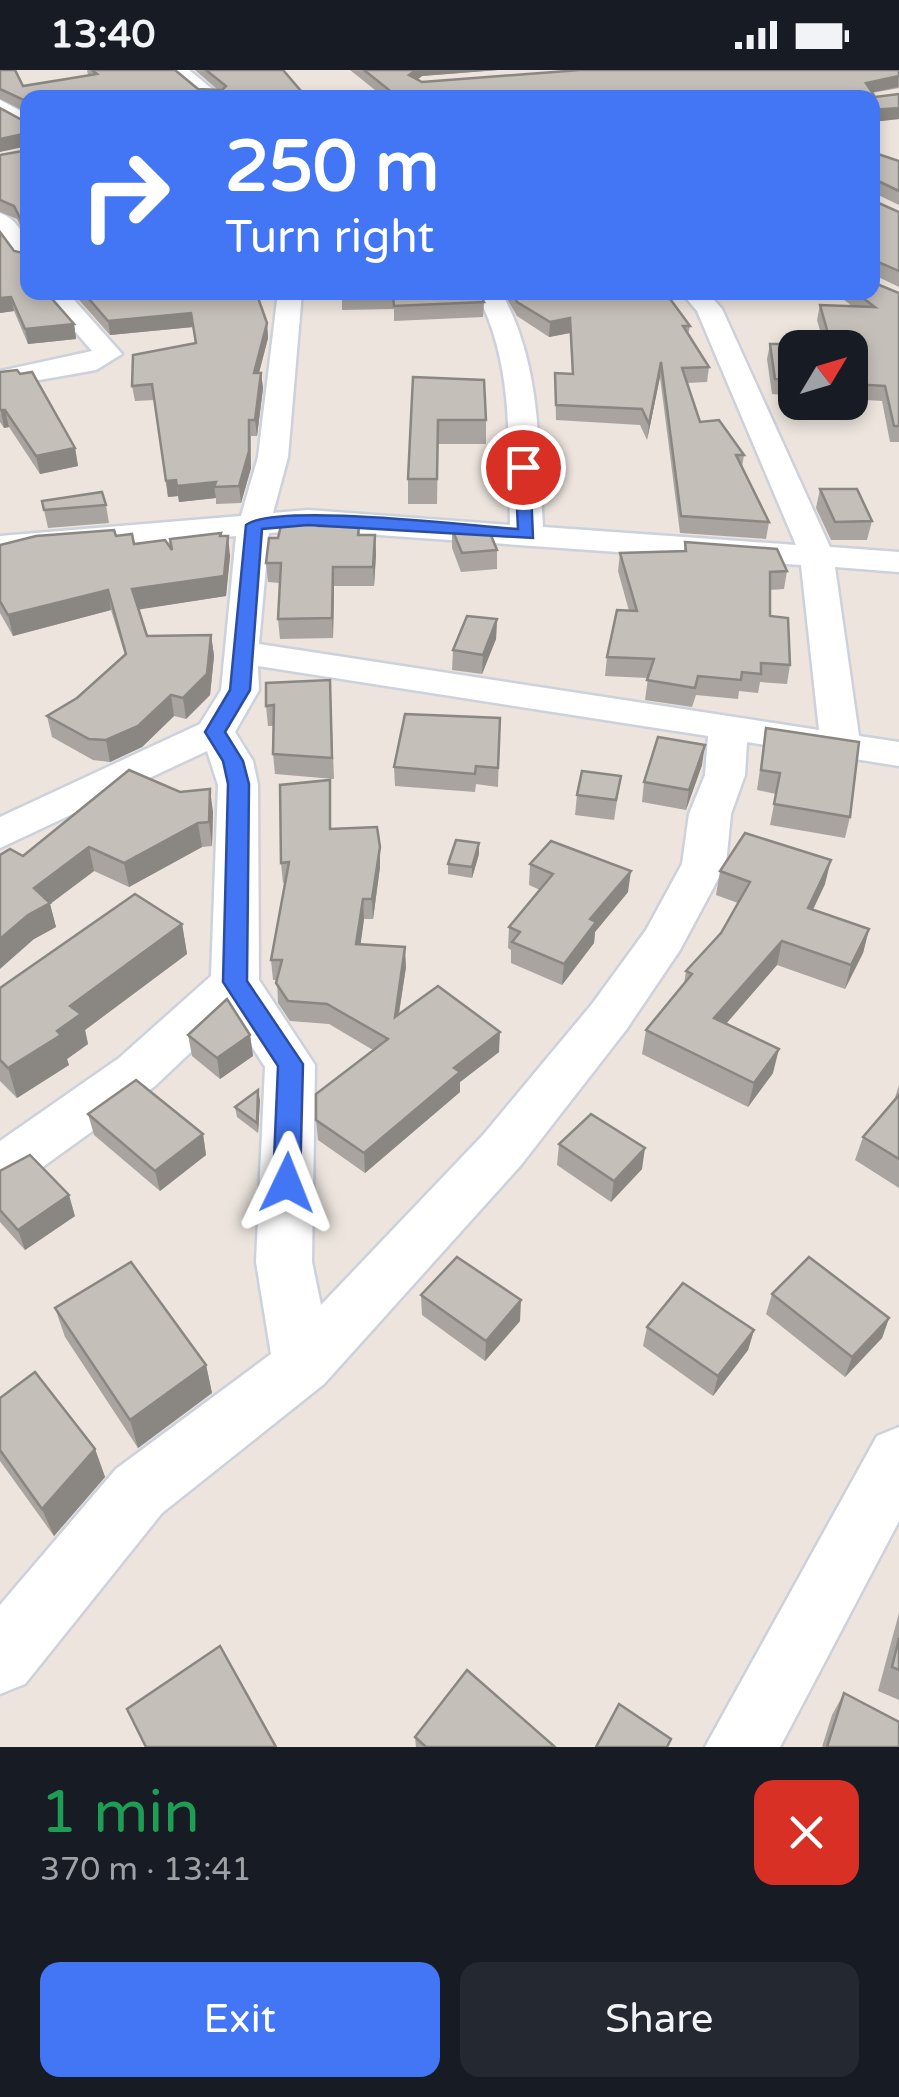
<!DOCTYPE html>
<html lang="en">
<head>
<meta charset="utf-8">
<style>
  :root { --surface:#171b24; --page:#242831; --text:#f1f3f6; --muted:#9ea1a6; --accent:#4276f5 }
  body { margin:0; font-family:"Varela Round",sans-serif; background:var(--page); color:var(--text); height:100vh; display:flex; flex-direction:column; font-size:38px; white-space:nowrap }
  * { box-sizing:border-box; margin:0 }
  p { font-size:32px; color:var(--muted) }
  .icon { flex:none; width:55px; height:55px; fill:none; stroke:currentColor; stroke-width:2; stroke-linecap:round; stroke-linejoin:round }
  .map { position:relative; height:1677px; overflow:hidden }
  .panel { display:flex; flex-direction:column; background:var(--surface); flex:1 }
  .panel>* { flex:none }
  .banner { position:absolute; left:20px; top:20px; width:860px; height:210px; border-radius:20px; box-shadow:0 5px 15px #0003; background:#4276f5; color:#fff; overflow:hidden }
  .needle { width:65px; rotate:52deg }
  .tools { position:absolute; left:778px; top:260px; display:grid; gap:20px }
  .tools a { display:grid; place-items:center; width:90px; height:90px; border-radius:20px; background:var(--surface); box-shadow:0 5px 15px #0003; font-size:50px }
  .pin { position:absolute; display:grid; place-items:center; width:85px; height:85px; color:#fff; margin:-42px; border:5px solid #fff; border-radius:50%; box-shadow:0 2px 10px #0007 }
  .me { position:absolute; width:110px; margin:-55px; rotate:2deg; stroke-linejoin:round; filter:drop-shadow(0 0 8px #0008) }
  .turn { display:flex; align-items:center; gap:35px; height:210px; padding:0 40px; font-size:45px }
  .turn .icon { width:130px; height:130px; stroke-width:2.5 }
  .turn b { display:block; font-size:70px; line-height:85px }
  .round { display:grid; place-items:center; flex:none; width:105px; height:105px; border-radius:20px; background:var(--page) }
  .summary { display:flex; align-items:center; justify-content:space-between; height:170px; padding:0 40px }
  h1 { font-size:60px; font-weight:600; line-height:75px; color:#1e9e55 }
  .primary-button { display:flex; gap:20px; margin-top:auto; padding:20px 40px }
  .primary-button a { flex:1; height:115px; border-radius:20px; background:var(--accent); color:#fff; font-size:40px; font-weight:600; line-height:115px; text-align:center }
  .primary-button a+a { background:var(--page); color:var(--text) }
  .status { display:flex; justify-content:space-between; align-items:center; height:70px; padding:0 50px; background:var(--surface); direction:ltr }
  .status svg { height:28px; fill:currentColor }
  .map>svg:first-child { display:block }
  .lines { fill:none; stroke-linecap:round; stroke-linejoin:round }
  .minor-casing { stroke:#ccd1dc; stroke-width:5 }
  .minor { fill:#fff; fill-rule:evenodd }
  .wall { fill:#a9a49f }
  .shaded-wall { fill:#8a8682 }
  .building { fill:#c5bfb9; stroke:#8a8682; stroke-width:2.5 }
  .route { fill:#4276f5; stroke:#2b4d9f; stroke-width:2.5 }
</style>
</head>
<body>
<div class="status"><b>13:40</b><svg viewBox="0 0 49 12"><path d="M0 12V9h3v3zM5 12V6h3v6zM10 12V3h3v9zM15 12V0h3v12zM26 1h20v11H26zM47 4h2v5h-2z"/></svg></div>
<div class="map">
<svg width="899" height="1677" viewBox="0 0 899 1677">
  <rect width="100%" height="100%" fill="#ece4dd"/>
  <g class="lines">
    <defs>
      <g id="minor">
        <polygon points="169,0 189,0 223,28 202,28"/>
        <polygon points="0,30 28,45 28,60 0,44"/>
        <path d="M 0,143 C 22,151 28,174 28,195 L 20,193 L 0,166 Z"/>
        <polygon points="41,222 67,222 122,284 96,300 0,317 0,301 92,281"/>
        <path d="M 278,222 L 302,222 L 288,387 L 273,443 L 308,440 L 510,455 C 508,375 515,294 476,222 L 501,222 C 542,295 538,376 543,457 L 796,475 L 697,241 L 681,222 L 707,222 L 722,239 L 830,477 L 899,482 L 899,502 L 835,497 L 859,666 L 899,672 L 899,696 L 747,672 L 745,705 L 731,744 L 726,794 L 680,880 L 626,960 L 521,1095 L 324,1314 L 162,1443 L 25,1614 L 0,1624 L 0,1535 L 116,1399 L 271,1284 L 256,1192 L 265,997 L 231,944 L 155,1016 L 19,1114 L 0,1121 L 0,1071 L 119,988 L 211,906 L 218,715 L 207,681 L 0,778 L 0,747 L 200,654 L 221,620 L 236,466 L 0,486 L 0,466 L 241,446 L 258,387 ZM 308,460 L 801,495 L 819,660 L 259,574 L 269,463 ZM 258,596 L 708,666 L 705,705 L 689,744 L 682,794 L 646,860 L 592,934 L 483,1065 L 321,1235 L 312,1192 L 315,995 L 259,910 L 258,715 L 253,691 L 235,662 L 259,620 Z"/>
        <polygon points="899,1357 899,1451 780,1677 705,1677 877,1366"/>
      </g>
    </defs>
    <use href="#minor" class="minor-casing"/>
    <use href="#minor" class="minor"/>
  </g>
  <g class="wall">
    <polygon points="0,0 23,16 88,5 87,0 175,0 198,19 218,20 195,0 283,0 307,28 28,28 28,43 0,29"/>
    <polygon points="350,0 498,0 422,6 417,10 422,12 899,0 899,18 872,23 875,27 899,24 899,49 872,52 872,28 385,28"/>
    <polygon points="28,80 28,172 17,149 0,142 0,85"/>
    <polygon points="872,82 899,91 899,135 874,123"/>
    <polygon points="872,130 899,142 899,217 874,205 872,207"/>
    <polygon points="0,162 28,222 74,254 76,269 28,274 14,241 0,243"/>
    <polygon points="72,222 256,222 267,253 268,268 259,303 261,303 263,318 257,366 251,366 251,398 241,433 216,434 216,428 179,432 178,426 168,427 155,330 135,331 132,316 195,273 193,257 110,265"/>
    <polygon points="304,222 479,222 484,232 483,247 394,251 394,239 342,240 342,226 306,225"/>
    <polygon points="503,222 665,222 690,256 688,265 709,297 707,312 687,313 700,352 744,385 742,397 769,452 766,469 680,463 660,307 647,370 640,355 556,350 555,303 572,304 570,263 549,267 517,246"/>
    <polygon points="834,222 899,223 899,372 890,372 882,331 850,329 850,278 795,278 795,326 772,324 767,289 770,274 824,274 817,250 820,235 852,236"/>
    <polygon points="0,302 75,378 78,396 40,404 9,357 4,358 0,352"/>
    <polygon points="413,307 486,350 486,374 438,374 437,434 408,434 408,409"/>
    <polygon points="820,419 872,451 867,470 831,470 816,438"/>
    <polygon points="42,431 106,435 109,453 48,458"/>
    <polygon points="321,456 359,456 360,465 375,465 376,484 374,516 334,516 333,568 280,569 278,549 280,513 268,512 266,493 278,468"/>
    <polygon points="452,459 497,480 497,499 461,502 452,478"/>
    <polygon points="221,463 230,486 226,526 139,539 147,566 211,565 214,586 210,625 186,649 174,646 142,677 110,692 93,690 52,667 47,646 77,628 125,585 111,540 13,566 0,543 0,475 116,466 134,474 172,480"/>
    <polygon points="685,472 787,501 784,519 770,520 770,546 790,595 787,614 760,612 758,623 739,621 738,629 696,625 692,637 645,630 648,608 605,606 607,587 629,541 618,501 620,483 684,481"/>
    <polygon points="497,549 496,569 482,604 452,600 453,580"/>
    <polygon points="330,610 334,709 275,704 273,684 273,656 268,656 266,636"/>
    <polygon points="500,648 498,717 476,714 475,722 395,716 394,697"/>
    <polygon points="766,658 850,747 845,768 770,755 776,724 757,720"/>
    <polygon points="702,695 686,740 642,732 644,712"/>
    <polygon points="621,706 614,750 575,745 577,725"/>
    <polygon points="331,729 331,759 380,797 373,849 364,849 360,874 406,897 399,944 499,982 460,1012 460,1022 365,1103 318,1070 316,1050 373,980 329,954 290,951 278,933 277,910 273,910 271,890 285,812 283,813 281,793"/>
    <polygon points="213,742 212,776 202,777 129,817 94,801 50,834 56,857 34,869 23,786"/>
    <polygon points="479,773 479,784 472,808 448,804 448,794"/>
    <polygon points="530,794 628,822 595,862 594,873 562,915 511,893 511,880 508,878 509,857 540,820 529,815"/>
    <polygon points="720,801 825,814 813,840 869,859 863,883 845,919 777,895 726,954 773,1003 748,1037 642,984 646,960 684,914 686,901 721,863 738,833 716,825"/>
    <polygon points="182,854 187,884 85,960 88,974 67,989 69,995 17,1028 0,1011 0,918"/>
    <polygon points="188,965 250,965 253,986 220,1009 192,986"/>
    <polygon points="899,1015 899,1118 855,1090 863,1067 894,1031"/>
    <polygon points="260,1030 258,1063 237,1047 235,1037"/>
    <polygon points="88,1044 203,1064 206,1085 160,1121 94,1065"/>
    <polygon points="559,1074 642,1099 611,1132 557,1095"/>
    <polygon points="0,1101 75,1146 25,1180 0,1152"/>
    <polygon points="772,1224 889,1248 882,1268 845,1307 766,1244"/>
    <polygon points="421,1225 520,1251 485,1291 422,1245"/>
    <polygon points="55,1238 206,1295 212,1323 138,1378 65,1267"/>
    <polygon points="647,1257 754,1260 748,1280 713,1326 643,1276"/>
    <polygon points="0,1328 95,1379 105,1407 54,1466 0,1391"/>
    <polygon points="899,1543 899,1630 878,1621"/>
    <polygon points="844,1623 899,1677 822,1677 832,1645"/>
    <polygon points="415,1667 555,1677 416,1677"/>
  </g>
  <g class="shaded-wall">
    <polygon points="416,0 498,0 422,6 409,16 409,5"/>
    <polygon points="899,6 898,17 864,24 866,13"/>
    <polygon points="899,38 899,49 872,52 872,40"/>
    <polygon points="28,63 28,76 0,82 0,69"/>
    <polygon points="11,227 14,241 0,243 0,228"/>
    <polygon points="191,243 193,257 110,265 108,251"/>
    <polygon points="570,248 570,263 549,267 550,252"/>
    <polygon points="267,253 268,268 255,318 254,303"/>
    <polygon points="74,254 76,269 28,274 25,259"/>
    <polygon points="661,292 660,307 647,370 649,354"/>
    <polygon points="261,303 263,318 257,366 255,350"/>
    <polygon points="5,340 9,357 4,358 1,341"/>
    <polygon points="249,350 251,398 241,433 239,416"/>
    <polygon points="75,378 78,396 40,404 36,386"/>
    <polygon points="176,410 178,426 168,427 166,411"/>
    <polygon points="216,412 214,417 216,428 179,432 177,416"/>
    <polygon points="375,465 376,484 374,516 373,497"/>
    <polygon points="228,466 230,486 226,526 136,540 132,519"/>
    <polygon points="333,497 334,516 333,568 332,548"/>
    <polygon points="108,520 111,540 13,566 8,545"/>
    <polygon points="497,549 496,569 482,604 483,585"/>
    <polygon points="211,565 214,586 210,625 186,649 183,628"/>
    <polygon points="171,625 174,646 142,677 110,692 106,670"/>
    <polygon points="705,675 702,695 686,740 689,720"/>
    <polygon points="210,719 213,742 212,776 209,752"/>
    <polygon points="198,753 202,777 129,817 124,793"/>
    <polygon points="479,773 479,784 472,808 472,797"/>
    <polygon points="89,777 94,801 50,834 56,857 34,869 0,899 0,869 34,818"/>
    <polygon points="380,777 380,797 373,849 372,829"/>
    <polygon points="831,790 825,814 802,862 808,838"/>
    <polygon points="631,801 628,822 595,862 594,873 562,915 564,894 590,849"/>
    <polygon points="363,829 364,849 358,894 356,874"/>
    <polygon points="182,854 187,884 85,960 88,974 67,989 69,995 17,1028 8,998 57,961 70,936"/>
    <polygon points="869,859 863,883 845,919 851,895"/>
    <polygon points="782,871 777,895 710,972 714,948"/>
    <polygon points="405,877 406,897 395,967 395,947"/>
    <polygon points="500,962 499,982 460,1012 460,1022 365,1103 364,1083 454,998"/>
    <polygon points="250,965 253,986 220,1009 217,988"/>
    <polygon points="779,979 773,1003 748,1037 754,1013"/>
    <polygon points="258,1020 260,1030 258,1063 257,1053"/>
    <polygon points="203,1064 206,1085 160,1121 155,1101"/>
    <polygon points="645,1078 642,1099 611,1132 614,1111"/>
    <polygon points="69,1125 75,1146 25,1180 18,1160"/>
    <polygon points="521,1230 520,1251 485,1291 486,1271"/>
    <polygon points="889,1248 882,1268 845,1307 852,1287"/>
    <polygon points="754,1260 748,1280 713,1326 718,1306"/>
    <polygon points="206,1295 212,1323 138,1378 130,1350"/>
    <polygon points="95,1379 105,1407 54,1466 42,1439"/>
  </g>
  <g class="building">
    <polygon points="0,0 15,0 23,16 97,4 92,0 175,0 198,19 222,20 226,16 206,0 283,0 307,28 28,28 28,32 0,19"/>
    <polygon points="364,0 416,0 409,5 422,12 580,0 899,0 899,6 866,13 875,27 899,24 899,38 872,40 872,28 399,28"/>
    <polygon points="0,38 24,51 28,49 28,63 0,69"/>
    <polygon points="28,80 28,164 14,136 0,130 0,85"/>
    <polygon points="872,82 899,91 899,121 876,110 872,112"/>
    <polygon points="872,130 899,142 899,201 876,191 872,197"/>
    <polygon points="0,162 14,181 28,184 28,222 46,222 74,254 25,259 11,227 0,228"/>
    <polygon points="872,212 899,223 899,356 894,356 885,316 850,314 850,278 795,278 795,310 775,309 770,274 831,274 820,235 875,237 855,222 872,222"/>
    <polygon points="83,222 256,222 267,253 254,303 261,303 255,350 249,350 249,381 239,416 214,417 216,412 177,416 176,410 166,411 152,314 132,316 133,285 196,273 191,243 108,251"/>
    <polygon points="342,222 479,222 484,232 394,236 393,225 342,226"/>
    <polygon points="512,222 665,222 690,256 683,256 709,297 682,298 700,352 719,350 744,385 736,385 769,452 681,446 661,292 649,354 642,339 556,335 555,303 573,304 570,248 550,252 517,232"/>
    <polygon points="17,300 20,304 32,302 75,378 36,386 5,340 0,340 0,302"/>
    <polygon points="413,307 484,310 486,350 438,350 437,409 408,409"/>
    <polygon points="820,419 857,419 872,451 835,452"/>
    <polygon points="102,422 106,435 44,440 42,431"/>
    <polygon points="321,446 319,456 359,456 358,465 375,465 373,497 333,497 332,548 278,549 281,493 266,493 269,468 278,468 283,447"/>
    <polygon points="488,458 497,480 462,483 452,459"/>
    <polygon points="114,460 116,466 132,464 134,474 165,470 172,480 170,469 221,463 220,466 228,466 224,506 132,519 147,566 211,565 207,604 183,628 171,625 138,656 106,670 89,669 47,646 77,628 126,584 108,520 8,545 0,531 0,475 36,466"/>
    <polygon points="685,472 777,479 787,501 770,502 770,546 788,548 790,595 761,593 761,604 742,602 741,610 698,606 695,618 647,610 654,589 607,587 617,540 637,541 620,483 686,481"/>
    <polygon points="467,546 497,549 483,585 453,580"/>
    <polygon points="330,610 332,688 273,684 274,635 266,636 266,613"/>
    <polygon points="405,644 500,648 498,698 476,696 475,704 394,697"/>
    <polygon points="766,658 859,672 850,747 774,734 780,703 761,700"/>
    <polygon points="658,667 705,675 689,720 644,712"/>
    <polygon points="129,700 180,722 210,719 209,752 198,753 124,793 89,777 34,818 50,833 28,845 0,869 0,785 10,779 23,786"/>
    <polygon points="582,701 621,706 616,730 577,725"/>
    <polygon points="330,710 330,759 377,757 380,777 372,829 363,829 356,874 405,877 395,947 438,916 500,962 454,998 460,1002 364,1083 316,1050 316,1024 388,969 327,934 288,931 276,913 282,890 271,890 289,792 281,793 280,715"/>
    <polygon points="745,763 831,790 808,838 869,859 851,895 782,871 714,948 779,979 754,1013 646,960 692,904 686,901 721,863 750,812 720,801"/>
    <polygon points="456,770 479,773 472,797 448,794"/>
    <polygon points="551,771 631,801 590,849 596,852 564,894 512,872 520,862 509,857 553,804 530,794"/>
    <polygon points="135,824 182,854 70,936 81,944 57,961 61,965 8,998 0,990 0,918"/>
    <polygon points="227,929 250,965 217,988 188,965"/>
    <polygon points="136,1010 203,1064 155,1101 88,1044"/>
    <polygon points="258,1020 257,1053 235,1037"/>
    <polygon points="899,1025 899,1089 863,1067"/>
    <polygon points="591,1044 645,1078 614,1111 559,1074"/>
    <polygon points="30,1085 69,1125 18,1160 0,1140 0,1101"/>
    <polygon points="457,1187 521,1230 486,1271 421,1225"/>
    <polygon points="809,1187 889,1248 852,1287 772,1224"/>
    <polygon points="131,1192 206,1295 130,1350 55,1238"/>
    <polygon points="683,1213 754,1260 718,1306 647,1257"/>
    <polygon points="35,1302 95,1379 42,1439 0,1380 0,1328"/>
    <polygon points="899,1568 899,1600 892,1597"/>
    <polygon points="220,1576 276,1677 146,1677 127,1639"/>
    <polygon points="467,1600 555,1677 426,1677 415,1667"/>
    <polygon points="844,1623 899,1652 899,1677 827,1677"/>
    <polygon points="619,1634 671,1669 667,1677 596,1677"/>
  </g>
  <path class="route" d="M 523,393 L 530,397 L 533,468 L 308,455 L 262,459 L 250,620 L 225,662 L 243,691 L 249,714 L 247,911 L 303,994 L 300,1113 L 296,1121 L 277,1121 L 273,1113 L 278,996 L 223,912 L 228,714 L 223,691 L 205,662 L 230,620 L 246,455 C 276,432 470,456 518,459 L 515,397 Z"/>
</svg>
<div class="tools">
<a><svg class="needle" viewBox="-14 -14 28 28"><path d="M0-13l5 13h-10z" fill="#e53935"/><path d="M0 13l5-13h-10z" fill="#9ea1a6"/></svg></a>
</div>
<div class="pin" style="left:523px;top:397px;background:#d93025"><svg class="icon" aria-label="arrive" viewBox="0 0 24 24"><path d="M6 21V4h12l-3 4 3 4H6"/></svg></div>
<svg class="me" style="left:287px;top:1113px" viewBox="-20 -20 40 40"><path d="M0-17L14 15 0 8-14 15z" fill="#4276f5" stroke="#fff" stroke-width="4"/></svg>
<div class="banner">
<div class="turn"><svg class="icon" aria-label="right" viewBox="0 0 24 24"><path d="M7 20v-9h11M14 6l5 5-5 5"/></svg><div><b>250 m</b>Turn right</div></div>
</div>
</div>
<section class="panel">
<div class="summary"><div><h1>1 min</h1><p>370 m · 13:41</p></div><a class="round" style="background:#d93025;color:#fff"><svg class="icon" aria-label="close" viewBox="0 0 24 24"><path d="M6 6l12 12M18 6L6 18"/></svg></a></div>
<div class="primary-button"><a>Exit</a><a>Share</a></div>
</section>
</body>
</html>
